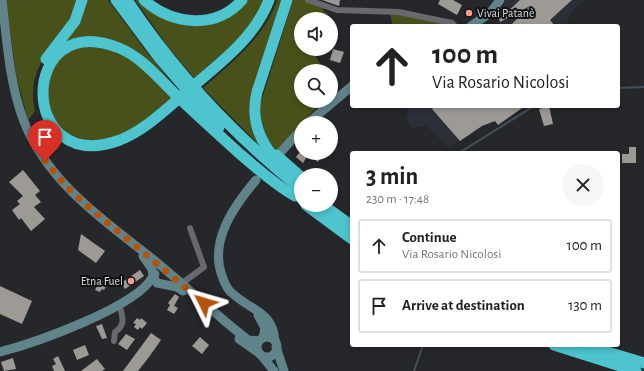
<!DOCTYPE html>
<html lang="en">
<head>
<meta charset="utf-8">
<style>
  :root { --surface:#fff; --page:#f6f6f6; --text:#222; --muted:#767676; --line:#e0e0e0 }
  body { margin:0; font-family:"Alegreya Sans",sans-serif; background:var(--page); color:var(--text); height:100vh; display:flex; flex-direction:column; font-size:15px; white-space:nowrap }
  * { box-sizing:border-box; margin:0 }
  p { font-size:13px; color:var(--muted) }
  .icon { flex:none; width:22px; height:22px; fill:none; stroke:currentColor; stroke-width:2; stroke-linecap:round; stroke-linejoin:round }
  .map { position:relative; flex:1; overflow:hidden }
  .sheet { position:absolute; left:350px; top:151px; width:270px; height:196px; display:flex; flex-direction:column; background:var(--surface); border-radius:4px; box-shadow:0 2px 6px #0003 }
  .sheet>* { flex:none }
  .guide { position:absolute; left:350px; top:24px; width:270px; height:84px; border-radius:4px; box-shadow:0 2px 6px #0003; background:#fff; color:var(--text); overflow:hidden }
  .buttons { position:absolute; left:294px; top:12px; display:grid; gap:8px }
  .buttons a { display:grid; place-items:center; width:44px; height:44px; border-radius:50%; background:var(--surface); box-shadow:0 2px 6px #0003; font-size:20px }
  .pin { position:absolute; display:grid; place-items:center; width:34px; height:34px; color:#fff; margin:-41px -17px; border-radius:50% 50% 50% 0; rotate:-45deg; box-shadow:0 0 4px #0007 }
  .pin .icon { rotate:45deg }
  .me { position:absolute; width:44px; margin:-22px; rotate:310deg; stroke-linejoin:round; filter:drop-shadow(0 0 3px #0008) }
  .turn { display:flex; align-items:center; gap:14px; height:84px; padding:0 16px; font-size:18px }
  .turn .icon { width:52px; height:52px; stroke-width:2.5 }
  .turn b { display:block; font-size:28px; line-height:34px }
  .round { display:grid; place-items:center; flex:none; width:42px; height:42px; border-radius:21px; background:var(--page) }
  .summary { display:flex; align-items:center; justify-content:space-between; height:68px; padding:0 16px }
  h1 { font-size:24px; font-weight:700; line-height:30px }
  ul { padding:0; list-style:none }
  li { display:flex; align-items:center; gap:12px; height:54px; margin:0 8px 6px; padding:0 8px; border:2px solid var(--line); border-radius:4px }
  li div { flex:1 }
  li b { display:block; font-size:15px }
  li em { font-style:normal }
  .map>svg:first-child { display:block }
  .built { fill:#2c2e38 }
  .green { fill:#49511a }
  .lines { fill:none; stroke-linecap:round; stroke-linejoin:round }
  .stream { stroke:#42515d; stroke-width:2 }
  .building { fill:#9d9a96 }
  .street { stroke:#68696d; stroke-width:6 }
  .secondary { stroke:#60848a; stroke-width:9 }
  .highway { stroke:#4dc4ce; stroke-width:11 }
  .route { stroke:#b45309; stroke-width:7; stroke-dasharray:0 12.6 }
  .poi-dot { fill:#f59c96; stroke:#0f1011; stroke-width:1.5 }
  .labels { text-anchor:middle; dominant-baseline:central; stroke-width:4; stroke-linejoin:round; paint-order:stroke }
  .poi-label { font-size:12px; fill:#dbdcde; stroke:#0f1011; text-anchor:start }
</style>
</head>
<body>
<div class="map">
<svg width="644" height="371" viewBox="0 0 644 371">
  <rect width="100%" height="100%" fill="#26272b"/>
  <g class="built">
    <polygon points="506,0 584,0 570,13 566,26 490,26 500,22 498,16"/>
    <polygon points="408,106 525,106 498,125 494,121 482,126 449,148 427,126 412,128 407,120"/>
  </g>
  <g class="green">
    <path d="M 6,0 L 80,0 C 66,44 24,57 35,111 L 28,120 L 16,74 Z"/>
    <polygon points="85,0 108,0 142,46 189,105 152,68 96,39 48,59"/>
    <polygon points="135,0 139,0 194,24 244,0 266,0 242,36 195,79 169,48"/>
    <path d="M 277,0 L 284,0 L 255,90 L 260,146 L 203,88 C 231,63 265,37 277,0 Z"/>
    <path d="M 293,0 L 305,0 L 322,7 L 324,12 L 328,13 L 324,19 L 301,19 L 301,49 L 312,49 L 324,71 L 301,71 L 301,101 L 325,101 L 312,112 L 276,151 C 264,135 261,125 260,105 Z"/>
    <polygon points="390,13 451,24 451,26 393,26"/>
    <polygon points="81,46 101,46 134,61 173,98 156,114 124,135 92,141 69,135 51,117 46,83 56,62 64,55"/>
  </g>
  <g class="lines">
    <g class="stream">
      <polyline points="618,88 644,87"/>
      <polyline points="459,153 534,106"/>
      <polyline points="414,371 423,345"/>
    </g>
  </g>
  <g class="building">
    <polygon points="322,0 340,0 339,6"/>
    <polygon points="440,0 453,0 462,5 457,15 438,4"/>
    <polygon points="520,0 572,0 550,20 555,26 510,26 530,6 500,22 498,16 501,8 506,13"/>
    <polygon points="333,49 344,52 340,63 330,60"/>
    <polygon points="435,106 525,106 498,125 495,121 482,126 460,141 432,109"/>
    <polygon points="549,106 553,124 544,126 539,109"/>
    <polygon points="629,147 636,147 636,163 622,163 622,154 629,154"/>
    <polygon points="299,153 319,153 322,156 318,162 308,155 303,163 296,157"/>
    <polygon points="23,170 40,191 35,195 41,202 34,207 45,219 31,231 21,218 19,220 12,210 20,204 17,201 23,196 9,182"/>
    <polygon points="81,234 105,251 96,263 78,250"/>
    <polygon points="140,270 144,276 125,289 121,283"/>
    <polygon points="101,279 108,283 104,290 102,289 100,292 95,290"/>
    <polygon points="0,286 32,301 22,324 0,314"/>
    <polygon points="175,294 179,297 174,306 178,308 174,314 167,310 170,305 168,303"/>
    <polygon points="137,318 140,320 141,318 147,323 142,329 140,327 138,330 134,327 136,324 133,323"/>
    <polygon points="102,324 107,338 102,339 96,326"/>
    <polygon points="151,333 161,340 149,357 138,371 123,371"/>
    <polygon points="126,334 135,339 127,350 118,344"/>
    <polygon points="200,337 209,345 202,354 192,346"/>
    <polygon points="85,345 89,355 77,360 73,350"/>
    <polygon points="58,356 65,371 54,371 52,366 56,364 53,359"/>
    <polygon points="13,358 16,369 4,371 1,362"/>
    <polygon points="97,359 105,369 102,371 81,371"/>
  </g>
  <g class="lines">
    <g class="street">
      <polyline points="308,0 337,10 399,12 452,23 455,26"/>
      <polyline points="181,284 204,267 190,228"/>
      <path d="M 114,341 L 115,332 C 127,324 122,316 119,304"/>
    </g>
    <g class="secondary">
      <path d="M 2,0 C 7,40 9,81 23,119 C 45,179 100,218 149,256 C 175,277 201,301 227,323 L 248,340 L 259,341"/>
      <polyline points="471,26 490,13 500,0"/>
      <polyline points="308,123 352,86"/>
      <polyline points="279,154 301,130"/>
      <path d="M 256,180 C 234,206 209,241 222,276 C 224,282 227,290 233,294 C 252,311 273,312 275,341"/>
      <polyline points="155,274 153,276 157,283 177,287 183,291"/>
      <polyline points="258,315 265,328 263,338"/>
      <circle cx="267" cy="347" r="10"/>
      <polyline points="239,339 259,353"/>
      <polyline points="276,347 284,371"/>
      <path d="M 0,352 C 34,343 138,307 153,276 L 152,269 L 143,256"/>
      <polyline points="261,355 274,371"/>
    </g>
    <g class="highway">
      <polyline points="116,0 160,59 219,127"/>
      <path d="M 127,0 C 174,71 235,136 301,189"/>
      <path d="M 144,0 C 172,25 216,30 242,0"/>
      <path d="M 269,0 C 254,40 215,67 184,94 C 164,111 145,130 120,140 C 17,178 18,7 119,48 C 142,57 160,80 177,96 C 198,116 219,135 240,154 C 258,169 274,184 295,196"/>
      <polyline points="46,59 75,21 82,0"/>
      <polyline points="276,155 301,177"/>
      <path d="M 279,163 C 260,143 250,120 257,92 L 287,0"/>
      <polyline points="306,205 352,239"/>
      <polyline points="323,205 352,226"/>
      <polyline points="554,345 636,371"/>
      <polyline points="584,345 644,363"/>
    </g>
  </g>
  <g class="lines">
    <polyline class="route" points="45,161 66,186 84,203 204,303"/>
  </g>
  <g class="poi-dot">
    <circle cx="469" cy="13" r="4"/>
    <circle cx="131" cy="281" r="4"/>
  </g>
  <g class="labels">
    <g class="poi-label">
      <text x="477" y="13">Vivai Patanè</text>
      <text x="123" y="281" text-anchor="end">Etna Fuel</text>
    </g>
  </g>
</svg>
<div class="buttons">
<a><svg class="icon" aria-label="sound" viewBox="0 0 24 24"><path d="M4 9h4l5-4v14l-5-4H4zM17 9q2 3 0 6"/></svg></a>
<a><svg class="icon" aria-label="search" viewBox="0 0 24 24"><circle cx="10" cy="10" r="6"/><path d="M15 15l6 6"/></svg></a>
<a>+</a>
<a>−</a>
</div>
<div class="pin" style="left:45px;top:161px;background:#d93025"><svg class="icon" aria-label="arrive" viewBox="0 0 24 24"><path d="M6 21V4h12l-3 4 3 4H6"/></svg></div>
<svg class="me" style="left:204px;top:303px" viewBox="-20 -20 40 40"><path d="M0-17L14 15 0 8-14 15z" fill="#b45309" stroke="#fff" stroke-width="4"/></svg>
<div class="guide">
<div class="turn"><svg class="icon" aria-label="ahead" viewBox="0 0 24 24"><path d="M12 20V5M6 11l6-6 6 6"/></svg><div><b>100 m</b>Via Rosario Nicolosi</div></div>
</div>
<section class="sheet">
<div class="summary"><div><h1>3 min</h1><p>230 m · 17:48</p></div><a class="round"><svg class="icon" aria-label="close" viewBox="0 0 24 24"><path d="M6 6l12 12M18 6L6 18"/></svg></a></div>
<ul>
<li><svg class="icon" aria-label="ahead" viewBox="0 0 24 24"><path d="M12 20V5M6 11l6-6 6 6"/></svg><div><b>Continue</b><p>Via Rosario Nicolosi</p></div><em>100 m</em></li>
<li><svg class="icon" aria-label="arrive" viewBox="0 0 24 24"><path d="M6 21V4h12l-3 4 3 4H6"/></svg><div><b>Arrive at destination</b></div><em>130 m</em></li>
</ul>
</section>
</div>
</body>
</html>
